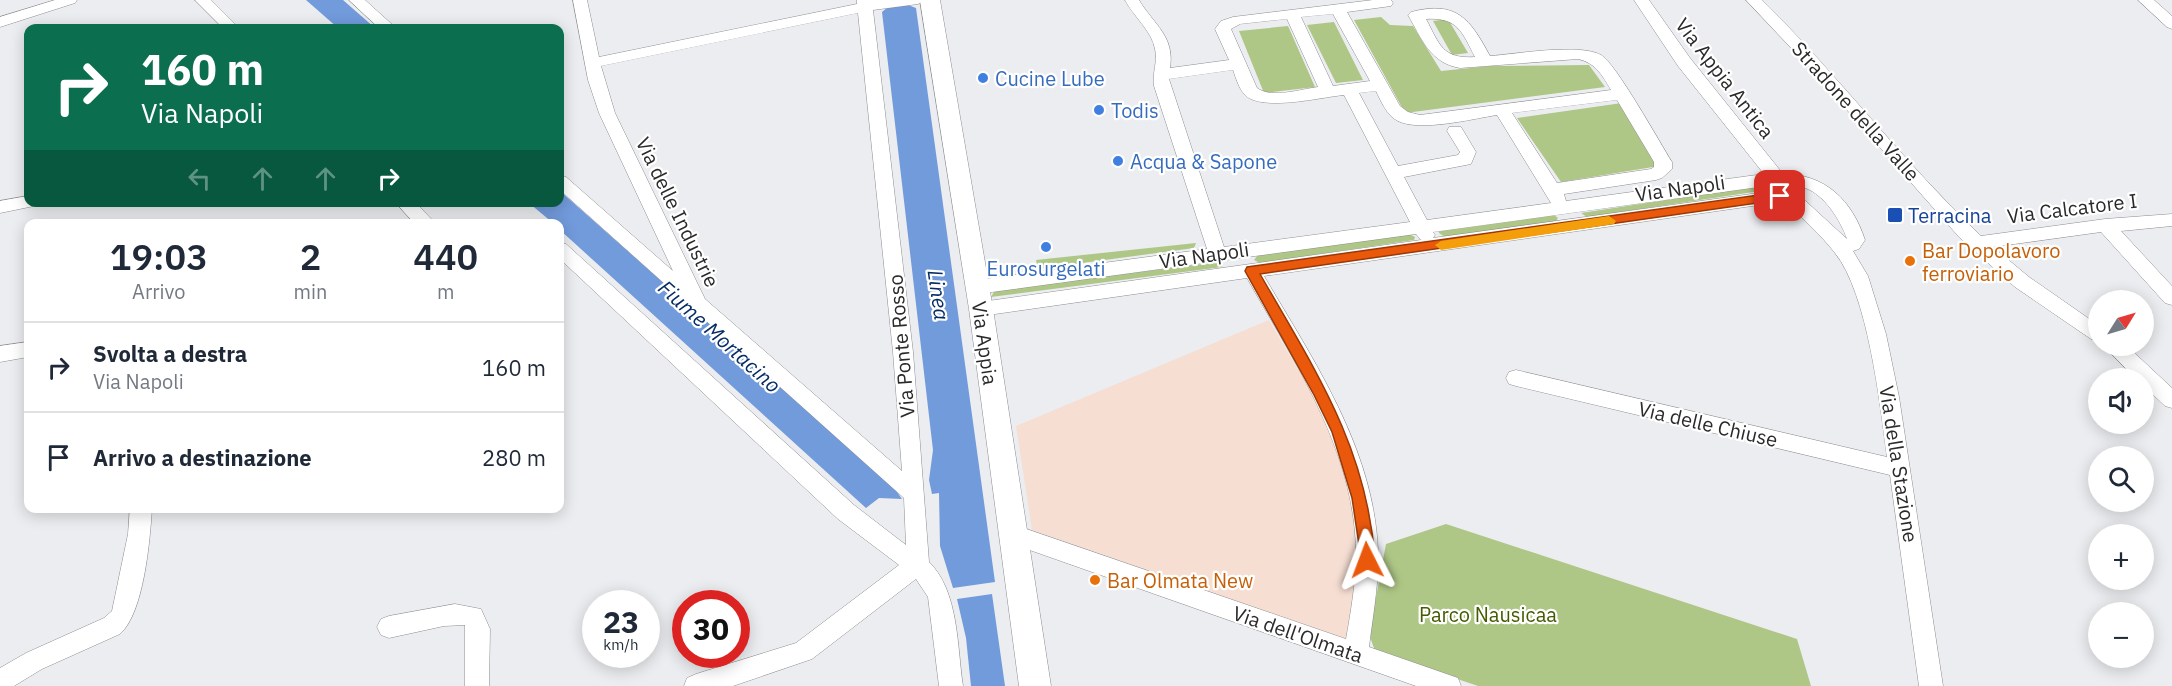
<!DOCTYPE html>
<html lang="it">
<head>
<meta charset="utf-8">
<style>
  :root { --surface:#fff; --page:#f6f6f7; --text:#1f2937; --muted:#747a83; --line:#e0e1e3 }
  body { margin:0; font-family:"IBM Plex Sans",sans-serif; background:var(--page); color:var(--text); height:100vh; display:flex; flex-direction:column; font-size:22px; white-space:nowrap }
  * { box-sizing:border-box; margin:0 }
  p { font-size:20px; color:var(--muted) }
  .icon { flex:none; width:33px; height:33px; fill:none; stroke:currentColor; stroke-width:2; stroke-linecap:round; stroke-linejoin:round }
  .map { position:relative; flex:1; overflow:hidden }
  .side { position:absolute; left:24px; top:219px; width:540px; height:294px; display:flex; flex-direction:column; background:var(--surface); border-radius:12px; box-shadow:0 3px 15px #0003 }
  .side>* { flex:none }
  .banner { position:absolute; left:24px; top:24px; width:540px; height:183px; border-radius:12px; box-shadow:0 3px 15px #0003; background:#0b6e4f; color:#fff; overflow:hidden }
  .needle { width:39px; rotate:53deg }
  .fabs { position:absolute; left:2088px; top:290px; display:grid; gap:12px }
  .fabs a { display:grid; place-items:center; width:66px; height:66px; border-radius:50%; background:var(--surface); box-shadow:0 3px 15px #0003; font-size:30px }
  .speed { position:absolute; left:582px; top:590px; display:flex; gap:12px; font-size:30px; font-weight:700; text-align:center }
  .speed>* { display:grid; place-content:center; width:78px; height:78px; border-radius:50%; background:var(--surface); box-shadow:0 3px 15px #0003; line-height:1 }
  .speed small { font-size:15px; font-weight:400 }
  .speed .limit { border:9px solid #d22; background:#fff; color:#111 }
  .pin { position:absolute; display:grid; place-items:center; width:51px; height:51px; color:#fff; margin:-26px; border-radius:12px; box-shadow:0 3px 9px #0006 }
  .me { position:absolute; width:66px; margin:-33px; rotate:357deg; stroke-linejoin:round; filter:drop-shadow(0 0 4px #0008) }
  .turn { display:flex; align-items:center; gap:21px; height:126px; padding:0 18px; font-size:27px }
  .turn .icon { width:78px; height:78px; stroke-width:2.5 }
  .turn b { display:block; font-size:42px; line-height:51px }
  .lanes { display:flex; align-items:center; height:57px; padding:0 18px; background:#0003; justify-content:center; gap:30px; direction:ltr }
  .lanes .off { opacity:.35 }
  .eta { display:flex; justify-content:space-evenly; align-items:center; height:102px; text-align:center }
  .eta b { font-size:36px; font-weight:600; line-height:42px }
  ul { padding:0; list-style:none }
  li { display:flex; align-items:center; gap:18px; height:90px; padding:0 18px; border-top:2px solid var(--line) }
  li div { flex:1 }
  li b { display:block; font-size:22px }
  li em { font-style:normal }
  .map>svg:first-child { display:block }
  .industrial { fill:#f6ded3 }
  .green { fill:#aec686 }
  .water { fill:#729bdc }
  .lines { fill:none; stroke-linecap:round; stroke-linejoin:round }
  .minor-casing { stroke:#8c8d90; stroke-width:1 }
  .major-casing { stroke:#8c8d90; stroke-width:1 }
  .minor { fill:#fff; fill-rule:evenodd }
  .major { fill:#fff; fill-rule:evenodd }
  .route { fill:#ea580c; stroke:#983908; stroke-width:1.5 }
  .slow { fill:#f59e0b }
  .shop-dot { fill:#3f7fe0; stroke:#fff; stroke-width:2 }
  .transit-dot { fill:#1a4fb4; stroke:#fff; stroke-width:2 }
  .food-dot { fill:#e8710a; stroke:#fff; stroke-width:2 }
  .labels { text-anchor:middle; dominant-baseline:central; stroke-width:4.5; stroke-linejoin:round; paint-order:stroke }
  .shop-label { font-size:20px; fill:#366cbe; stroke:#fff; text-anchor:start }
  .street-label { font-size:20px; fill:#2a2a2b; stroke:#fff }
  .transit-label { font-size:20px; fill:#164399; stroke:#fff; text-anchor:start }
  .food-label { font-size:20px; fill:#c56008; stroke:#fff; text-anchor:start }
  .park-label { font-size:20px; fill:#445b00; stroke:#fff }
  .water-label { font-size:21px; font-style:italic; fill:#062c65; stroke:#fff }
</style>
</head>
<body>
<div class="map">
<svg width="2172" height="686" viewBox="0 0 2172 686">
  <rect width="100%" height="100%" fill="#ecedf0"/>
  <polygon class="industrial" points="1269,320 1335,432 1362,544 1348,643 1032,530 1016,426"/>
  <g class="green">
    <polygon points="1381,17 1390,25 1413,26 1441,71 1490,66 1589,65 1605,87 1405,113 1354,20"/>
    <polygon points="1448,19 1468,53 1452,55 1433,21"/>
    <polygon points="1334,22 1363,80 1336,83 1307,25"/>
    <polygon points="1288,26 1315,87 1264,93 1239,31"/>
    <polygon points="1622,103 1659,166 1561,182 1517,118"/>
    <polygon points="1752,187 1760,191 1587,217 1581,213"/>
    <polygon points="1554,215 1558,218 1556,221 1445,237 1439,233 1439,231"/>
    <polygon points="1409,234 1415,237 1414,240 1260,263 1254,260 1258,255"/>
    <polygon points="1196,243 1194,248 1038,269 1036,260"/>
    <polygon points="1218,262 1223,264 1222,267 991,297 994,292 999,290"/>
    <polygon points="1446,524 1797,639 1811,686 1478,686 1375,651 1369,634 1386,544"/>
  </g>
  <g class="water">
    <polygon points="306,0 343,0 375,28 338,28"/>
    <polygon points="908,5 916,8 995,582 953,588 940,546 939,493 932,494 929,480 933,450 882,12 888,7"/>
    <polygon points="560,191 892,485 902,499 879,498 866,508 560,230 560,224 553,223 529,203 560,202"/>
    <polygon points="992,594 1005,686 971,686 966,638 957,599"/>
  </g>
  <g class="lines">
    <defs>
      <g id="minor">
        <polygon points="55,0 77,0 75,3 0,27 0,17"/>
        <polygon points="195,0 211,0 239,28 223,28"/>
        <polygon points="349,0 365,0 396,28 379,28"/>
        <path d="M 573,0 L 587,0 L 599,57 L 857,4 L 857,0 L 925,0 L 918,4 L 873,10 L 913,352 L 929,562 C 959,591 957,647 963,686 L 939,686 L 928,597 L 916,579 L 812,659 L 733,686 L 684,686 L 687,678 L 696,674 L 796,643 L 899,565 L 838,519 L 560,259 L 560,243 L 566,244 L 854,505 L 906,545 L 904,498 L 560,190 L 560,175 L 566,177 L 673,271 L 599,113 L 588,80 ZM 858,13 L 893,352 L 902,471 L 705,299 L 615,113 L 601,66 Z"/>
        <path d="M 1125,0 L 1139,0 C 1154,25 1175,36 1170,68 L 1229,60 L 1215,29 L 1221,21 L 1233,17 L 1373,0 L 1391,0 L 1393,3 L 1391,6 L 1347,12 L 1400,106 L 1408,112 L 1420,115 L 1611,90 C 1602,75 1596,63 1578,59 L 1460,68 C 1430,63 1422,39 1408,15 L 1411,12 C 1457,0 1470,19 1490,56 C 1516,54 1580,43 1601,55 C 1615,62 1660,143 1672,162 L 1672,169 L 1662,178 L 1656,180 L 1564,194 L 1566,201 L 1764,174 L 1678,66 L 1634,0 L 1649,0 L 1690,58 L 1783,174 C 1825,174 1852,200 1865,240 L 1859,249 L 1853,251 L 1868,276 L 1886,334 L 1899,397 L 1943,686 L 1919,686 L 1890,475 L 1516,386 L 1509,384 L 1506,378 L 1509,372 L 1516,370 L 1887,457 C 1880,404 1868,294 1835,253 C 1821,235 1803,219 1787,203 L 1780,202 L 1264,276 C 1314,361 1374,449 1378,551 C 1379,583 1373,615 1369,647 L 1458,678 L 1461,686 L 1416,686 L 1004,541 L 1001,534 L 1004,527 L 1012,524 L 1346,639 C 1351,611 1356,582 1356,553 C 1355,451 1295,363 1247,278 L 981,316 L 974,314 L 971,309 L 974,304 L 981,302 L 1421,240 L 1416,234 L 977,294 L 970,292 L 968,287 L 970,282 L 977,280 L 1207,249 L 1154,86 C 1152,73 1158,62 1155,49 C 1152,31 1133,16 1125,0 ZM 1333,14 L 1370,81 L 1333,86 L 1301,17 ZM 1287,19 L 1318,87 C 1301,89 1272,99 1257,88 L 1231,29 L 1240,24 ZM 1426,19 C 1458,17 1462,32 1475,57 C 1442,59 1440,45 1426,19 ZM 1233,70 C 1236,78 1239,89 1245,95 C 1262,112 1322,97 1344,95 L 1410,222 L 1224,247 L 1169,79 ZM 1376,91 C 1381,101 1387,116 1398,121 C 1420,132 1472,119 1497,115 L 1551,203 L 1427,220 L 1404,177 L 1471,164 L 1476,152 L 1461,127 L 1449,127 L 1447,131 L 1460,152 L 1458,155 L 1398,166 L 1359,93 ZM 1617,100 L 1654,162 L 1654,167 L 1651,169 L 1557,183 L 1512,113 ZM 1766,186 C 1778,186 1793,184 1805,188 C 1824,194 1841,221 1847,239 L 1798,194 L 1780,190 L 1433,238 L 1435,235 L 1433,232 Z"/>
        <path d="M 1746,0 L 1762,0 C 1838,75 1903,162 1981,236 L 2105,219 L 2172,214 L 2172,226 L 2121,231 L 2172,286 L 2172,305 L 2165,303 L 2101,232 L 1993,247 L 2029,277 L 2098,325 L 2098,341 L 2091,339 L 2015,287 L 1959,237 L 1810,68 Z"/>
        <polygon points="2138,0 2154,0 2172,16 2172,29 2167,27"/>
        <polygon points="28,196 28,202 37,202 34,206 0,213 0,201"/>
        <polygon points="395,202 415,202 436,224 415,224"/>
        <polygon points="28,342 28,357 0,362 0,346"/>
        <polygon points="2103,345 2126,345 2172,388 2172,408 2165,406 2144,386 2144,378 2135,378"/>
        <path d="M 130,508 L 152,508 C 150,540 144,613 120,634 L 42,669 L 14,686 L 0,686 L 0,668 L 26,653 L 104,618 L 112,611 L 128,534 Z"/>
        <polygon points="455,604 481,609 490,629 489,686 465,686 465,625 444,626 389,638 381,635 377,627 381,619 389,616"/>
      </g>
      <polygon id="major" points="920,0 940,0 993,309 1051,686 1019,686 969,309"/>
    </defs>
    <use href="#minor" class="minor-casing"/>
    <use href="#major" class="major-casing"/>
    <use href="#minor" class="minor"/>
    <use href="#major" class="major"/>
  </g>
  <path class="route" d="M 1780,192 L 1786,196 L 1785,199 L 1260,274 C 1315,370 1367,447 1375,560 L 1373,565 L 1367,567 L 1362,565 L 1352,498 L 1332,432 L 1314,395 L 1245,271 L 1247,267 Z"/>
  <polygon class="slow" points="1609,216 1616,221 1614,224 1441,250 1435,245 1441,241"/>
  <g class="shop-dot">
    <circle cx="983" cy="78" r="6"/>
    <circle cx="1099" cy="110" r="6"/>
    <circle cx="1118" cy="161" r="6"/>
    <circle cx="1046" cy="247" r="6"/>
  </g>
  <rect class="transit-dot" x="1887" y="207" width="16" height="16" rx="3"/>
  <g class="food-dot">
    <circle cx="1910" cy="261" r="6"/>
    <circle cx="1095" cy="580" r="6"/>
  </g>
  <g class="labels">
    <g class="shop-label">
      <text x="995" y="78">Cucine Lube</text>
      <text x="1111" y="110">Todis</text>
      <text x="1130" y="161">Acqua &amp; Sapone</text>
      <text x="1046" y="268" text-anchor="middle">Eurosurgelati</text>
    </g>
    <g class="street-label">
      <text transform="translate(1725 78) rotate(52)">Via Appia Antica</text>
      <text transform="translate(1856 111) rotate(48)">Stradone della Valle</text>
      <text transform="translate(1680 188) rotate(-8)">Via Napoli</text>
      <text transform="translate(2072 208) rotate(-7)">Via Calcatore I</text>
      <text transform="translate(678 212) rotate(64)">Via delle Industrie</text>
      <text transform="translate(1204 255) rotate(-8)">Via Napoli</text>
      <text transform="translate(985 343) rotate(82)">Via Appia</text>
      <text transform="translate(901 346) rotate(-95)">Via Ponte Rosso</text>
      <text transform="translate(1708 424) rotate(13)">Via delle Chiuse</text>
      <text transform="translate(1899 464) rotate(81)">Via della Stazione</text>
      <text transform="translate(1298 634) rotate(19)">Via dell'Olmata</text>
    </g>
    <g class="transit-label">
      <text x="1908" y="215">Terracina</text>
    </g>
    <g class="food-label">
      <text x="1922" y="250">Bar Dopolavoro<tspan x="1922" dy="23">ferroviario</tspan></text>
      <text x="1107" y="580">Bar Olmata New</text>
    </g>
    <g class="park-label">
      <text x="1488" y="614">Parco Nausicaa</text>
    </g>
    <g class="water-label">
      <text transform="translate(939 295) rotate(82)">Linea</text>
      <text transform="translate(720 336) rotate(42)">Fiume Mortacino</text>
    </g>
  </g>
</svg>
<div class="fabs">
<a><svg class="needle" viewBox="-14 -14 28 28"><path d="M0-13l5 13h-10z" fill="#e53935"/><path d="M0 13l5-13h-10z" fill="#747a83"/></svg></a>
<a><svg class="icon" aria-label="sound" viewBox="0 0 24 24"><path d="M4 9h4l5-4v14l-5-4H4zM17 9q2 3 0 6"/></svg></a>
<a><svg class="icon" aria-label="search" viewBox="0 0 24 24"><circle cx="10" cy="10" r="6"/><path d="M15 15l6 6"/></svg></a>
<a>+</a>
<a>−</a>
</div>
<div class="speed"><div>23<small>km/h</small></div><div class="limit">30</div></div>
<div class="pin" style="left:1780px;top:196px;background:#d93025"><svg class="icon" aria-label="arrive" viewBox="0 0 24 24"><path d="M6 21V4h12l-3 4 3 4H6"/></svg></div>
<svg class="me" style="left:1367px;top:560px" viewBox="-20 -20 40 40"><path d="M0-17L14 15 0 8-14 15z" fill="#ea580c" stroke="#fff" stroke-width="4"/></svg>
<div class="banner">
<div class="turn"><svg class="icon" aria-label="right" viewBox="0 0 24 24"><path d="M7 20v-9h11M14 6l5 5-5 5"/></svg><div><b>160 m</b>Via Napoli</div></div>
<div class="lanes"><svg class="icon off" aria-label="left" viewBox="0 0 24 24"><path d="M17 20v-9H6M10 6l-5 5 5 5"/></svg><svg class="icon off" aria-label="ahead" viewBox="0 0 24 24"><path d="M12 20V5M6 11l6-6 6 6"/></svg><svg class="icon off" aria-label="ahead" viewBox="0 0 24 24"><path d="M12 20V5M6 11l6-6 6 6"/></svg><svg class="icon" aria-label="right" viewBox="0 0 24 24"><path d="M7 20v-9h11M14 6l5 5-5 5"/></svg></div>
</div>
<section class="side">
<div class="eta">
<div><b>19:03</b><p>Arrivo</p></div>
<div><b>2</b><p>min</p></div>
<div><b>440</b><p>m</p></div>
</div>
<ul>
<li><svg class="icon" aria-label="right" viewBox="0 0 24 24"><path d="M7 20v-9h11M14 6l5 5-5 5"/></svg><div><b>Svolta a destra</b><p>Via Napoli</p></div><em>160 m</em></li>
<li><svg class="icon" aria-label="arrive" viewBox="0 0 24 24"><path d="M6 21V4h12l-3 4 3 4H6"/></svg><div><b>Arrivo a destinazione</b></div><em>280 m</em></li>
</ul>
</section>
</div>
</body>
</html>
